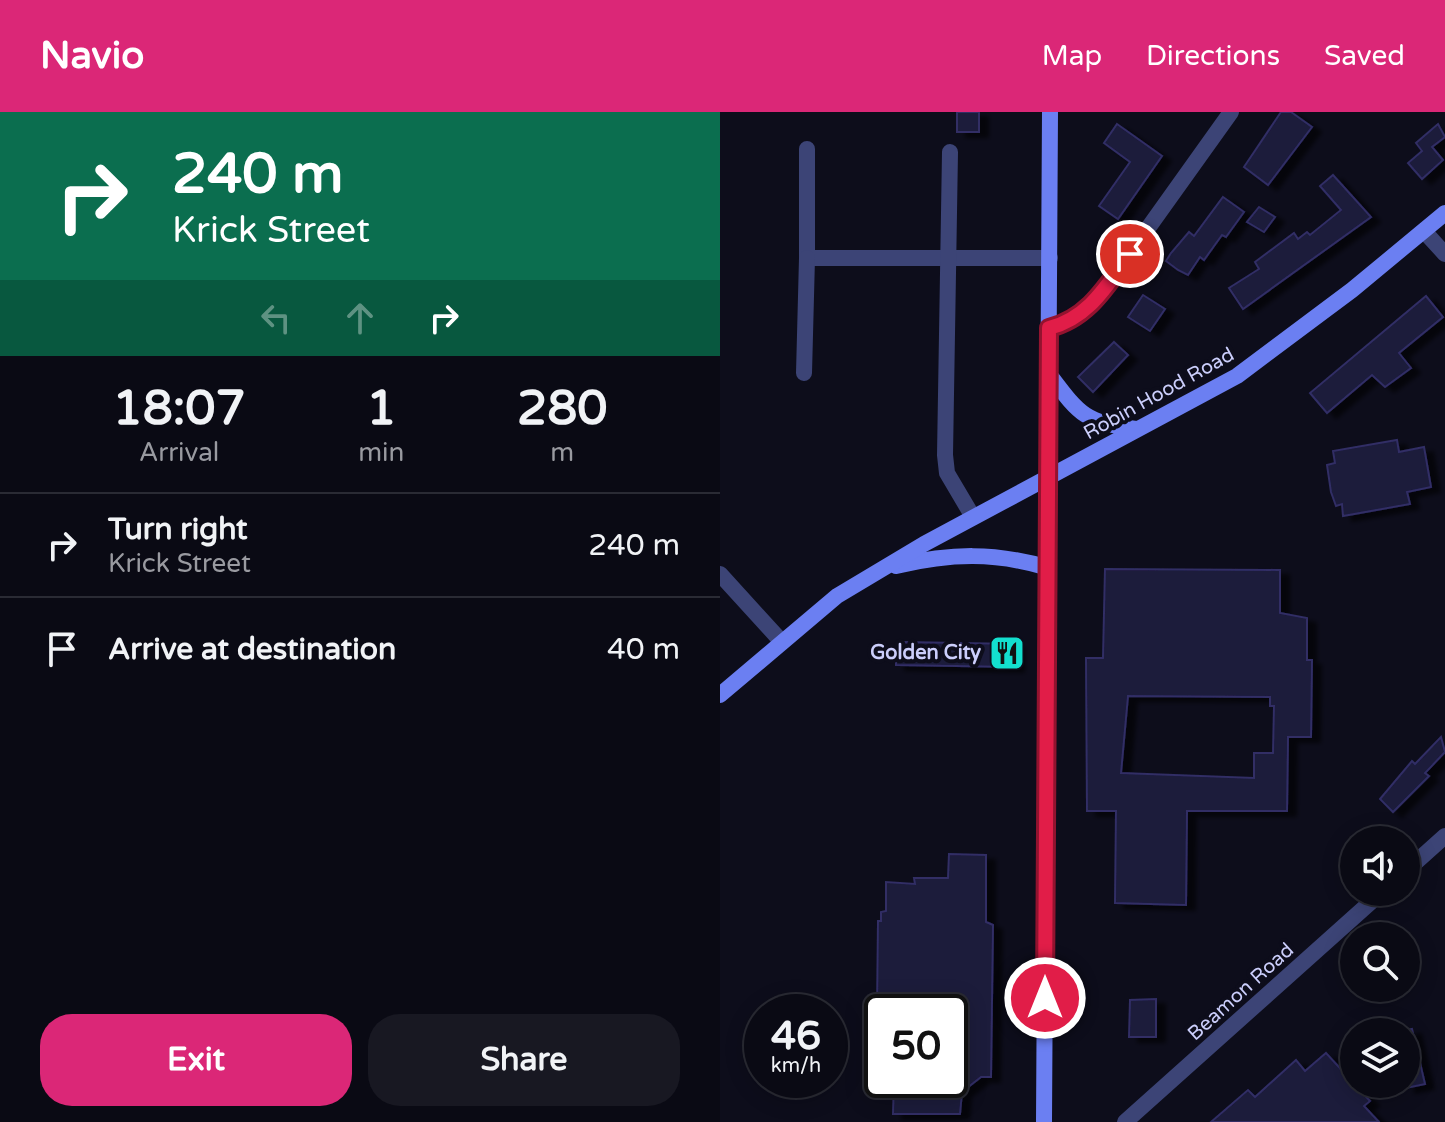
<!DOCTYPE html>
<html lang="en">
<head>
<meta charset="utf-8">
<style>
  :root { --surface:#0a0a14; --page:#181822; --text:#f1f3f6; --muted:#999aa0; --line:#2a2b34; --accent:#db2777 }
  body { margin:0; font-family:"Varela Round",sans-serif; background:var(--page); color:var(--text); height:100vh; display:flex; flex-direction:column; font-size:30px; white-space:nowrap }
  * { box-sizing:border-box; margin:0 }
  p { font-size:26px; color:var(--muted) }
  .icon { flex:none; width:44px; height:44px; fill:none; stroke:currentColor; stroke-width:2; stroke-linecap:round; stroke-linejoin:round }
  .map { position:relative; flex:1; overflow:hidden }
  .panel { display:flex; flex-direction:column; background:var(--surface); width:720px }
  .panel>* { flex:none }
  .hud { background:#0b6e4f; color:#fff; overflow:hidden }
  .fabs { position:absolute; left:620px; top:714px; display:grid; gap:16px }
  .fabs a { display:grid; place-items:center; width:80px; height:80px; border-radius:50%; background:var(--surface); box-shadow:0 4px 20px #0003,0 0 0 2px var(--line); font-size:40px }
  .speed { position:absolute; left:24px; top:882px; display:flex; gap:16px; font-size:40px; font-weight:700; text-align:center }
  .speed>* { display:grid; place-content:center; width:104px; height:104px; border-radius:50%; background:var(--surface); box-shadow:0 4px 20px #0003,0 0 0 2px var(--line); line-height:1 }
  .speed small { font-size:20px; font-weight:400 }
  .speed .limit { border:4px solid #111; border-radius:12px; background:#fff; color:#111 }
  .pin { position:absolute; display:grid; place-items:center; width:68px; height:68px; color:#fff; margin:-34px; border:4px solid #fff; border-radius:50%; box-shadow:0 2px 8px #0007 }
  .me { position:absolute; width:88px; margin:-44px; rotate:0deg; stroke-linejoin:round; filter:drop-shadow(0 0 6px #0008) }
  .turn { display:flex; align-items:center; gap:28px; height:168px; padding:0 40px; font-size:36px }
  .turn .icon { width:104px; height:104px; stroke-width:2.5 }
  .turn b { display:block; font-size:56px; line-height:68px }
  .lanes { display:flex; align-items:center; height:76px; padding:0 40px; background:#0003; justify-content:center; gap:40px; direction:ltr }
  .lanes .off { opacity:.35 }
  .eta { display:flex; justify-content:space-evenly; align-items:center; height:136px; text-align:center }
  .eta b { font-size:48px; font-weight:800; line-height:56px }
  .button { display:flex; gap:16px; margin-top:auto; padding:16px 40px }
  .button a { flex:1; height:92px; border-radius:32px; background:var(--accent); color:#fff; font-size:32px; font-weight:800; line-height:92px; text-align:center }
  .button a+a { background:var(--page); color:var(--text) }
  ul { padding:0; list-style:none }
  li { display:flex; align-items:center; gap:24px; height:104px; padding:0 40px; border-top:2px solid var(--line) }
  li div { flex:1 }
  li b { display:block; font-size:30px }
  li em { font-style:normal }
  header { display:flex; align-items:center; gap:48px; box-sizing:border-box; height:112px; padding:0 40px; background:var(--accent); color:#fff }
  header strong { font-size:38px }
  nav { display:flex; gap:44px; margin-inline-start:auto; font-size:28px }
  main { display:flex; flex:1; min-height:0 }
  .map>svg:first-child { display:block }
  .building { fill:#1b1a3b; stroke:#302e65; stroke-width:2; fill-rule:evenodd; filter:url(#shadow) }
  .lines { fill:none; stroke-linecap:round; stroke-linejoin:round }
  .street { stroke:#3c4476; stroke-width:16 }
  .secondary { stroke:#6b7ff2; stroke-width:16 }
  .route-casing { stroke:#92132f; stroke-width:20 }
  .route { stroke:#e11d48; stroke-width:14 }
  .labels { text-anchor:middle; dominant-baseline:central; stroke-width:8; stroke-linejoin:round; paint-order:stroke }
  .street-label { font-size:20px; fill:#cbcefb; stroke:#0d0d1b }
  .poi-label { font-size:20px; font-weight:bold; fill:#cbcefb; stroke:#0d0d1b; text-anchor:end }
</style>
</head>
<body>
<header>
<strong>Navio</strong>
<nav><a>Map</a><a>Directions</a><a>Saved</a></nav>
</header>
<main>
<section class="panel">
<div class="hud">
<div class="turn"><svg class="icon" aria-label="right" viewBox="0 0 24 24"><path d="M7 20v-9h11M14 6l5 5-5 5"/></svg><div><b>240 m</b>Krick Street</div></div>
<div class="lanes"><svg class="icon off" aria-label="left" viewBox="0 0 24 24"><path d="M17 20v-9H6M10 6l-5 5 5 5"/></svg><svg class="icon off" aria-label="ahead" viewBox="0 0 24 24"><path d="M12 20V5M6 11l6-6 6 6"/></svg><svg class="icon" aria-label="right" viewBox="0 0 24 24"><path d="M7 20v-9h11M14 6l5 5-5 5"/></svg></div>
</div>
<div class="eta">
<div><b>18:07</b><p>Arrival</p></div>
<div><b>1</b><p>min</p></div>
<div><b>280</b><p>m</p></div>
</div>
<ul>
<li><svg class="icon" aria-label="right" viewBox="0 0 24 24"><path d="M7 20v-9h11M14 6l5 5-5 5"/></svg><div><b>Turn right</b><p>Krick Street</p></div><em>240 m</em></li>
<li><svg class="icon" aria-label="arrive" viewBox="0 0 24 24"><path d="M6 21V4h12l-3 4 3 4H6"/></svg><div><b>Arrive at destination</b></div><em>40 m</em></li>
</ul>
<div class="button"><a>Exit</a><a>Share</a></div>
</section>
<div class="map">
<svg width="725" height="1010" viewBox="0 0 725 1010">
  <defs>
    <filter id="shadow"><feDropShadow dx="9" dy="5" stdDeviation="2" flood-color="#0009"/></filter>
  </defs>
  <rect width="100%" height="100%" fill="#0d0d1b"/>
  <g class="building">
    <rect x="237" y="0" width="22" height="20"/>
    <polygon points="561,0 571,0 592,15 548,73 524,55"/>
    <polygon points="397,12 442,44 398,107 379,94 410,50 384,31"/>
    <polygon points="718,12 725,25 712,35 723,48 702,67 688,51 702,39 696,31"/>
    <polygon points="613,63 651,105 523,197 509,176 539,157 535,150 574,121 578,127 587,120 590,123 621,98 600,74"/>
    <polygon points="503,85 524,100 506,125 502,123 484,148 480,145 468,163 458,158 446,149 451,141 469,120 474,124"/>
    <polygon points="539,95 555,105 544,120 527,110"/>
    <polygon points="423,183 445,197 430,219 408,205"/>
    <polygon points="706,184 723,205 679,241 691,256 665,275 652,263 607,301 590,281"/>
    <polygon points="394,230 408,243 373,280 358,265"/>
    <polygon points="677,328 679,340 704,335 711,375 687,380 690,392 623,404 622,392 616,394 611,380 607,353 615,351 613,339"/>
    <path d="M 385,457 L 560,458 L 560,501 L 587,506 L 587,548 L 592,548 L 591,625 L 568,625 L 567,699 L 467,699 L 466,793 L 395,791 L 396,699 L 367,699 L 366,546 L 383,546 ZM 408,584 L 550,585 L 550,594 L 554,594 L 553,641 L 534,641 L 534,666 L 401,661 Z"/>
    <polygon points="184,530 295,532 295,555 176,553 176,532"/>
    <polygon points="721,625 725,640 705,661 709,664 673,700 660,687 692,649 695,652"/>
    <polygon points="229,742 266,743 266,810 273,813 271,965 261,965 242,980 240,1002 173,1002 174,968 230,968 230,900 157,900 158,809 161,809 161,800 166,799 166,770 195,772 194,766 228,766"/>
    <polygon points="436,887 436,925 409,925 410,888"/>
    <polygon points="692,917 705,972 686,976 686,918"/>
    <polygon points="606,941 650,989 644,994 659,1010 491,1010 528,978 535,985 576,948 585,959"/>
  </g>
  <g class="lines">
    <g class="street">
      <polyline points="87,37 87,146 330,146"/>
      <polyline points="230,40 225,343 227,361 253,405"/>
      <polyline points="704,119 725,142"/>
      <polyline points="329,216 358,204 376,189 511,0"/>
      <polyline points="84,261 87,146"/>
      <polyline points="0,462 61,529"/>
      <polyline points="686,759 725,724"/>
      <polyline points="405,1010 662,780"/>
    </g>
    <g class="secondary">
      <path d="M 329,262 C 360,303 364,310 416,317"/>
      <path d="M 176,454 C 231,441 275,440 329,456"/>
      <polyline points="0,583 117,484 204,432 517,264 632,178 725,101"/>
      <polyline points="324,1010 330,0"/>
    </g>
  </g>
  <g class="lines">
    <defs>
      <path id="route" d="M 325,886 L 329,216 C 369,206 387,173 410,142"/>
    </defs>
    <use href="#route" class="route-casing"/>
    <use href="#route" class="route"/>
  </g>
  <defs>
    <symbol id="restaurant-square" viewBox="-11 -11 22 22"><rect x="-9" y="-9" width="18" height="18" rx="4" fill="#13dfcf" stroke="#0d0d1b"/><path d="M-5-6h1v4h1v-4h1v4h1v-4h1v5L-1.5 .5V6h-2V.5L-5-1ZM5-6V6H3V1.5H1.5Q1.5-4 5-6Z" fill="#111"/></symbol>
  </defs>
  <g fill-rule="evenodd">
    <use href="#restaurant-square" x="267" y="521" width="40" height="40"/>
  </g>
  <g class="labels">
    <g class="street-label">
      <text transform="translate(439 282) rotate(-29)">Robin Hood Road</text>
      <text transform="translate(521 880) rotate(-42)">Beamon Road</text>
    </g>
    <g class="poi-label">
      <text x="261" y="541">Golden City</text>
    </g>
  </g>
</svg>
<div class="fabs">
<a><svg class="icon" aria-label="sound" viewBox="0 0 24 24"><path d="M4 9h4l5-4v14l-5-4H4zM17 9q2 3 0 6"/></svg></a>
<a><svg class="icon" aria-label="search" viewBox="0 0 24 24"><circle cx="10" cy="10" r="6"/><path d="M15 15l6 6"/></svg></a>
<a><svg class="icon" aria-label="layers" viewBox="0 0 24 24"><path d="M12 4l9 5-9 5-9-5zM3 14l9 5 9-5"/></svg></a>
</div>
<div class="speed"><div>46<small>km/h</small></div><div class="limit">50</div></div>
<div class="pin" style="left:410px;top:142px;background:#d93025"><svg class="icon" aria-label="arrive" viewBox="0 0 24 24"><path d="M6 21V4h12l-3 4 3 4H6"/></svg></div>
<svg class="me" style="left:325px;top:886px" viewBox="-20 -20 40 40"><circle r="17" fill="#e11d48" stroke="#fff" stroke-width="3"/><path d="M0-11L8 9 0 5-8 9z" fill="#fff"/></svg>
</div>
</main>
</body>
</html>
